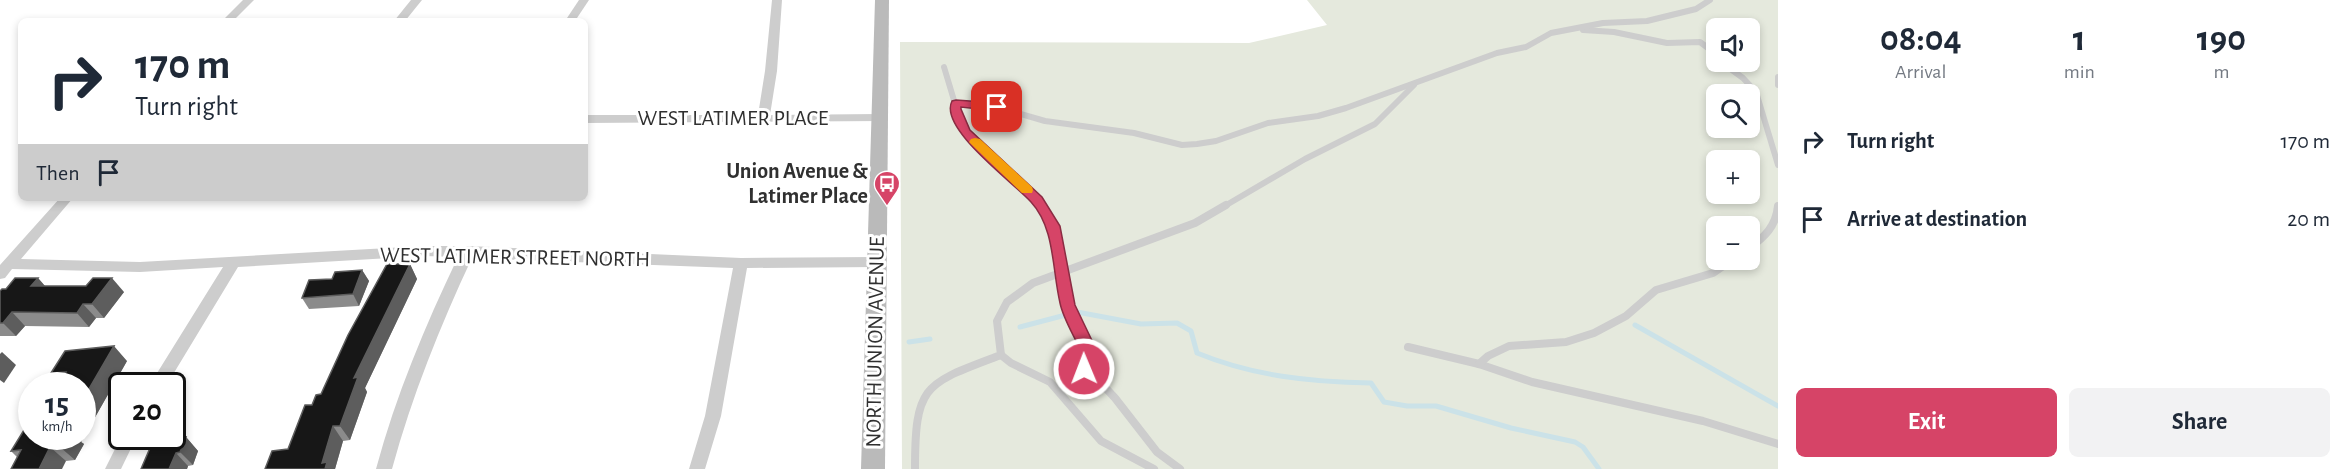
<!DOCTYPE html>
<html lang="en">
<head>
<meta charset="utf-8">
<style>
  :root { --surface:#fff; --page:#f2f2f3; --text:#1f2937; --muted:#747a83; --accent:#d64467 }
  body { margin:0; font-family:"Alegreya Sans",sans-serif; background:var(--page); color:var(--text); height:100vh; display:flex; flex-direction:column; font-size:22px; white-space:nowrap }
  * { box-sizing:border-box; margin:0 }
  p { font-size:20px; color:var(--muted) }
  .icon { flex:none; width:33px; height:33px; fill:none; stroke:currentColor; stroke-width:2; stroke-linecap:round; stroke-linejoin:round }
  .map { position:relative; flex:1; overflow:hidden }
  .sheet { display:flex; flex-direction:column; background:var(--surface); width:570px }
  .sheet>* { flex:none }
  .hud { position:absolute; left:18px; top:18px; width:570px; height:183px; border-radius:9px; box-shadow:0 3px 9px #0003; background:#fff; color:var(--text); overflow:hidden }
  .controls { position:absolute; left:1706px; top:18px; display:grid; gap:12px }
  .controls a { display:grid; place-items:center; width:54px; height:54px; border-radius:9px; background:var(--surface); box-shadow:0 3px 9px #0003; font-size:30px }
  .speed { position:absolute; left:18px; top:372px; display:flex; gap:12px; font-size:30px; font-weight:700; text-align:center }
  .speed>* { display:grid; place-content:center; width:78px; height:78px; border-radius:50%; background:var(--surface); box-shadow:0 3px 9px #0003; line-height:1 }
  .speed small { font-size:15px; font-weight:400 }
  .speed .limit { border:3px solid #111; border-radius:9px; background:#fff; color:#111 }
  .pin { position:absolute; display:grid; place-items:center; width:51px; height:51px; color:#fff; margin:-26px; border-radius:12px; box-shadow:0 3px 9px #0006 }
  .me { position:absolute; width:66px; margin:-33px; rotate:359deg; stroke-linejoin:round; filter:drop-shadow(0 0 4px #0008) }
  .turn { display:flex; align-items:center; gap:21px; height:126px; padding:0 18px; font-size:27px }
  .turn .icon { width:78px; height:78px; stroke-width:2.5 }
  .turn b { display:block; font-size:42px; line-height:51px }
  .then { display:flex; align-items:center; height:57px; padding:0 18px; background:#0003; gap:12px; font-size:22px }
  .eta { display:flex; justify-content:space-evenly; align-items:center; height:102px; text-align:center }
  .eta b { font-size:36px; font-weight:700; line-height:42px }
  .button { display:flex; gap:12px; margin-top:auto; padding:12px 18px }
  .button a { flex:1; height:69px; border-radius:9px; background:var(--accent); color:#fff; font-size:24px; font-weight:700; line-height:69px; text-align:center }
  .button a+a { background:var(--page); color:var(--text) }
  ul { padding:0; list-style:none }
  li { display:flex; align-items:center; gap:18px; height:78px; padding:0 18px }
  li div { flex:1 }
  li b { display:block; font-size:22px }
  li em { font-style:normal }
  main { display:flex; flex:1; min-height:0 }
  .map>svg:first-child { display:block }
  .green { fill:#e5e9dd; fill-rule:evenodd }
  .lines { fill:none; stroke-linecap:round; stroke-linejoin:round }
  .stream { stroke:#cbe2e8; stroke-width:5 }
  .lane-far1 { stroke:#cdcdcd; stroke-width:6 }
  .lane { stroke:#cdcdcd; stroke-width:8 }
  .street { fill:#cdcdcd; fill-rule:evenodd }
  .secondary { fill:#bababa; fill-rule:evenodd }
  .wall { fill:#8b8b8b }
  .shaded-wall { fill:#5d5d5d }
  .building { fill:#171717; stroke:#5d5d5d; stroke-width:1.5 }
  .route { fill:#d64467; stroke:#8b2c43; stroke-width:1.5 }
  .slow { fill:#f59e0b }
  .labels { text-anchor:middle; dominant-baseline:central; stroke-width:6; stroke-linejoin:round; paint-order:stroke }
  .street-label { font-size:22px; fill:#303030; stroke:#fff }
  .poi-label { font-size:22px; font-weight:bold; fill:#303030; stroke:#fff; text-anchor:end }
</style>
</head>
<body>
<main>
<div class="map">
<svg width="1778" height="469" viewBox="0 0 1778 469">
  <rect width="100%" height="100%" fill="#fff"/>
  <path class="green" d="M 1307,0 L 1778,0 L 1778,469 L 902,469 L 900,42 L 1249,43 L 1327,25 ZM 1716,28 L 1749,28 L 1749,62 L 1716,62 ZM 1716,94 L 1749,94 L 1749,128 L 1716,128 ZM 1716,160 L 1749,160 L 1749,194 L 1716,194 ZM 1716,226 L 1749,226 L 1749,260 L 1716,260 Z"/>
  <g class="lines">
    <g class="stream">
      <polyline points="1635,325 1778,406"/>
      <path d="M 1020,327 L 1077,312 L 1141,324 L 1177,323 L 1191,331 L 1197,353 C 1253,376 1310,382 1371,383 L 1384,402 L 1407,406 L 1436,406 L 1511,428 L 1575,442 L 1583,447 L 1599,469"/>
      <polyline points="909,342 930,339"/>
    </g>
    <g class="lane-far1">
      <polyline points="1583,30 1614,32 1667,43 1700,42 1716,54"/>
      <polyline points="1721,62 1743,78 1756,92 1778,165"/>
      <polyline points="944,67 962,127 1043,207"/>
      <polyline points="1778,77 1778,85"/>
      <polyline points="956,103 997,107 1045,121 1134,133 1182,145 1197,144 1216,141 1268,123 1318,116 1346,108 1497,53 1526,47 1551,33 1603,23 1647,21 1696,9 1710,0"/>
      <polyline points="1223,207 1305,159 1375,124 1414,85"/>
    </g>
    <g class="lane">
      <polyline points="1041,205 1056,236 1067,305 1088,349 1082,360 1084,365 1115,398 1157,452 1180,469"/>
      <path d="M 1749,248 C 1765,237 1776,226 1778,206"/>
      <polyline points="1408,347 1479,364 1532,382 1703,421 1778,444"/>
      <polyline points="1001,355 1011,363 1050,382 1101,441 1154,469"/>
      <polyline points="1479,364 1488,356 1509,346 1566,342 1594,333 1626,316 1656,290 1713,273 1732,260"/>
      <path d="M 915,469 C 915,383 925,384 1001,355 L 997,321 L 1007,302 L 1033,283 L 1195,223 L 1226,205"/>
    </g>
    <g class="street">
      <polygon points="243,0 254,0 233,21 222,21"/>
      <polygon points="411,0 422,0 405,21 394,21"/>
      <polygon points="579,0 589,0 575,21 565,21"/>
      <polygon points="772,0 782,0 777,71 770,115 880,114 886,118 884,121 585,123 585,115 758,115 765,71"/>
      <path d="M 60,198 L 73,198 L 21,259 L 140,262 L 424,246 L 468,246 L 741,258 L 877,257 L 882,258 L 884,262 L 882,266 L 877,267 L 747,268 L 721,416 L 705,469 L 689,469 L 705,416 L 733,268 L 472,258 C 440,326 412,396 392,469 L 376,469 C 396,395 425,326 458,257 L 424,256 L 238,267 L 166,386 L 149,386 L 223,267 L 140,272 L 12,269 L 5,278 L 0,279 L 0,265 Z"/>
      <polygon points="122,435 122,436 137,436 121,469 105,469"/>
    </g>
    <polygon class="secondary" points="875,0 889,0 885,469 861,469"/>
  </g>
  <g class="wall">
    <polygon points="410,264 417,279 365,388 367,392 350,440 343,441 335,469 265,469 288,449 321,394"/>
    <polygon points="362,270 369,281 359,306 309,309 302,298 332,279"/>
    <polygon points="38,278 45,286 124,292 104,318 96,318 89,327 25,326 16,336 0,336 0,291"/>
    <polygon points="127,361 81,442 84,444 75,460 66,461 17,457 11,451 32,436 60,382 51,373"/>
    <polygon points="186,437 198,451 193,465 188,466 187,469 141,469"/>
  </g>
  <g class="shaded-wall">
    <polygon points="410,264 417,279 365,388 367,392 350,440 340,426 354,378"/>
    <polygon points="362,270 369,281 359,306 353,294"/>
    <polygon points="38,278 50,292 31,286"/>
    <polygon points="112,278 124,292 104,318 92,304"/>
    <polygon points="83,304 96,318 89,327 77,313"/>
    <polygon points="12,312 25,326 16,336 3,323"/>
    <polygon points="114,346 127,361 81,442 84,444 75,460 60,447 66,436 82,436 82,401"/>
    <polygon points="2,352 16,365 4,383 0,380 0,354"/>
    <polygon points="333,426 343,441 335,469 325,469 322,463"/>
    <polygon points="186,437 198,451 193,465 180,452"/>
    <polygon points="50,447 66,461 62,469 39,469"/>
    <polygon points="176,453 188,466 187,469 169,469"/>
  </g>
  <g class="building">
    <polygon points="387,264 410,264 354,378 358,377 340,426 333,426 322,463 327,462 325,469 265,469 272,451 288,449 305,405 312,405 316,395 321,394 348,335"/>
    <polygon points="362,270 353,294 302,298 309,280 332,279 335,272"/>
    <polygon points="15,278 38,278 31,286 86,286 93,278 112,278 92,304 83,304 77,313 12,312 3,323 0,323 0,291 2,289 6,289"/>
    <polygon points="114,346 82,401 82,386 58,386 66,372 51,373 65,351"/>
    <polygon points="32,417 32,436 66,436 60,447 50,447 39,469 11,469 21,450 11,451"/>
    <polygon points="186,437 180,452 176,453 169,469 141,469 153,441"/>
  </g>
  <path class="route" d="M 956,100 L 997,103 L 1003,107 L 997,111 L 961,107 L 961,109 L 970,130 L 1042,197 L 1060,226 L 1075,305 L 1096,349 L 1090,360 L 1092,369 L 1090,373 L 1084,375 L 1079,373 L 1074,360 L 1080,349 C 1073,334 1063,318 1060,303 C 1052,269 1055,228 1031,202 C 1013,182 938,128 952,101 Z"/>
  <polygon class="slow" points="975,138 980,139 1032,187 1033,190 1032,193 1022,193 971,144 969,142 971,139"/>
  <defs>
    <symbol id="bus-pin" viewBox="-11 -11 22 30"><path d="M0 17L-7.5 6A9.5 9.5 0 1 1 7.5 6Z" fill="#d64467" stroke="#fff"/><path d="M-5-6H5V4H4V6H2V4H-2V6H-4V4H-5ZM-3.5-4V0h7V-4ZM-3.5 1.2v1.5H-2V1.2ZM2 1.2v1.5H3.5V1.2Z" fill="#fff"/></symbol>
  </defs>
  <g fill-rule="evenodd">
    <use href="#bus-pin" x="872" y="169" width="30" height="40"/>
  </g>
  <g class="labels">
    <g class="street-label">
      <text x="733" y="118">WEST LATIMER PLACE</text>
      <text transform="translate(515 257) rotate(1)">WEST LATIMER STREET NORTH</text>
      <text transform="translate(875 342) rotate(-89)">NORTH UNION AVENUE</text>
    </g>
    <g class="poi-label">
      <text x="868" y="171">Union Avenue &amp;<tspan x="868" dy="25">Latimer Place</tspan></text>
    </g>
  </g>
</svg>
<div class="controls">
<a><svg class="icon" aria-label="sound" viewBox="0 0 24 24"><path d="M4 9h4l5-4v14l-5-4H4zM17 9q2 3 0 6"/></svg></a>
<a><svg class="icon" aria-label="search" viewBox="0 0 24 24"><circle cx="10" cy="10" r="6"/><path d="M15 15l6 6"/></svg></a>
<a>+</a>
<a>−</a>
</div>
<div class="speed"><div>15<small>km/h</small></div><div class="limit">20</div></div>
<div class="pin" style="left:997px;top:107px;background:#d93025"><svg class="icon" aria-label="arrive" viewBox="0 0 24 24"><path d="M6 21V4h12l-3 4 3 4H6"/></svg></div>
<svg class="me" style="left:1084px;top:369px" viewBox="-20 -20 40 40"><circle r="17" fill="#d64467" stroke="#fff" stroke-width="3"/><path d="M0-11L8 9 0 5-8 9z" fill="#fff"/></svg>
<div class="hud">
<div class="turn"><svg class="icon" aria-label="right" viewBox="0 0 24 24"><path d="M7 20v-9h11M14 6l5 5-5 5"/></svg><div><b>170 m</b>Turn right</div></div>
<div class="then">Then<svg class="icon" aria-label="arrive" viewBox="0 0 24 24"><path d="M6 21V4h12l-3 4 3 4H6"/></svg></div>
</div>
</div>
<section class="sheet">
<div class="eta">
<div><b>08:04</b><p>Arrival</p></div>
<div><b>1</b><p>min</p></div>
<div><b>190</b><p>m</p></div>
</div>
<ul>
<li><svg class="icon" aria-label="right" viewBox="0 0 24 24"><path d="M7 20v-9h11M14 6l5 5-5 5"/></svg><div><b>Turn right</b></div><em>170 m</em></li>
<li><svg class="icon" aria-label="arrive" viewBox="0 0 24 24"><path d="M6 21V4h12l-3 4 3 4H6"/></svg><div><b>Arrive at destination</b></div><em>20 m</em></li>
</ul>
<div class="button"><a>Exit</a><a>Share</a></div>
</section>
</main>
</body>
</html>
